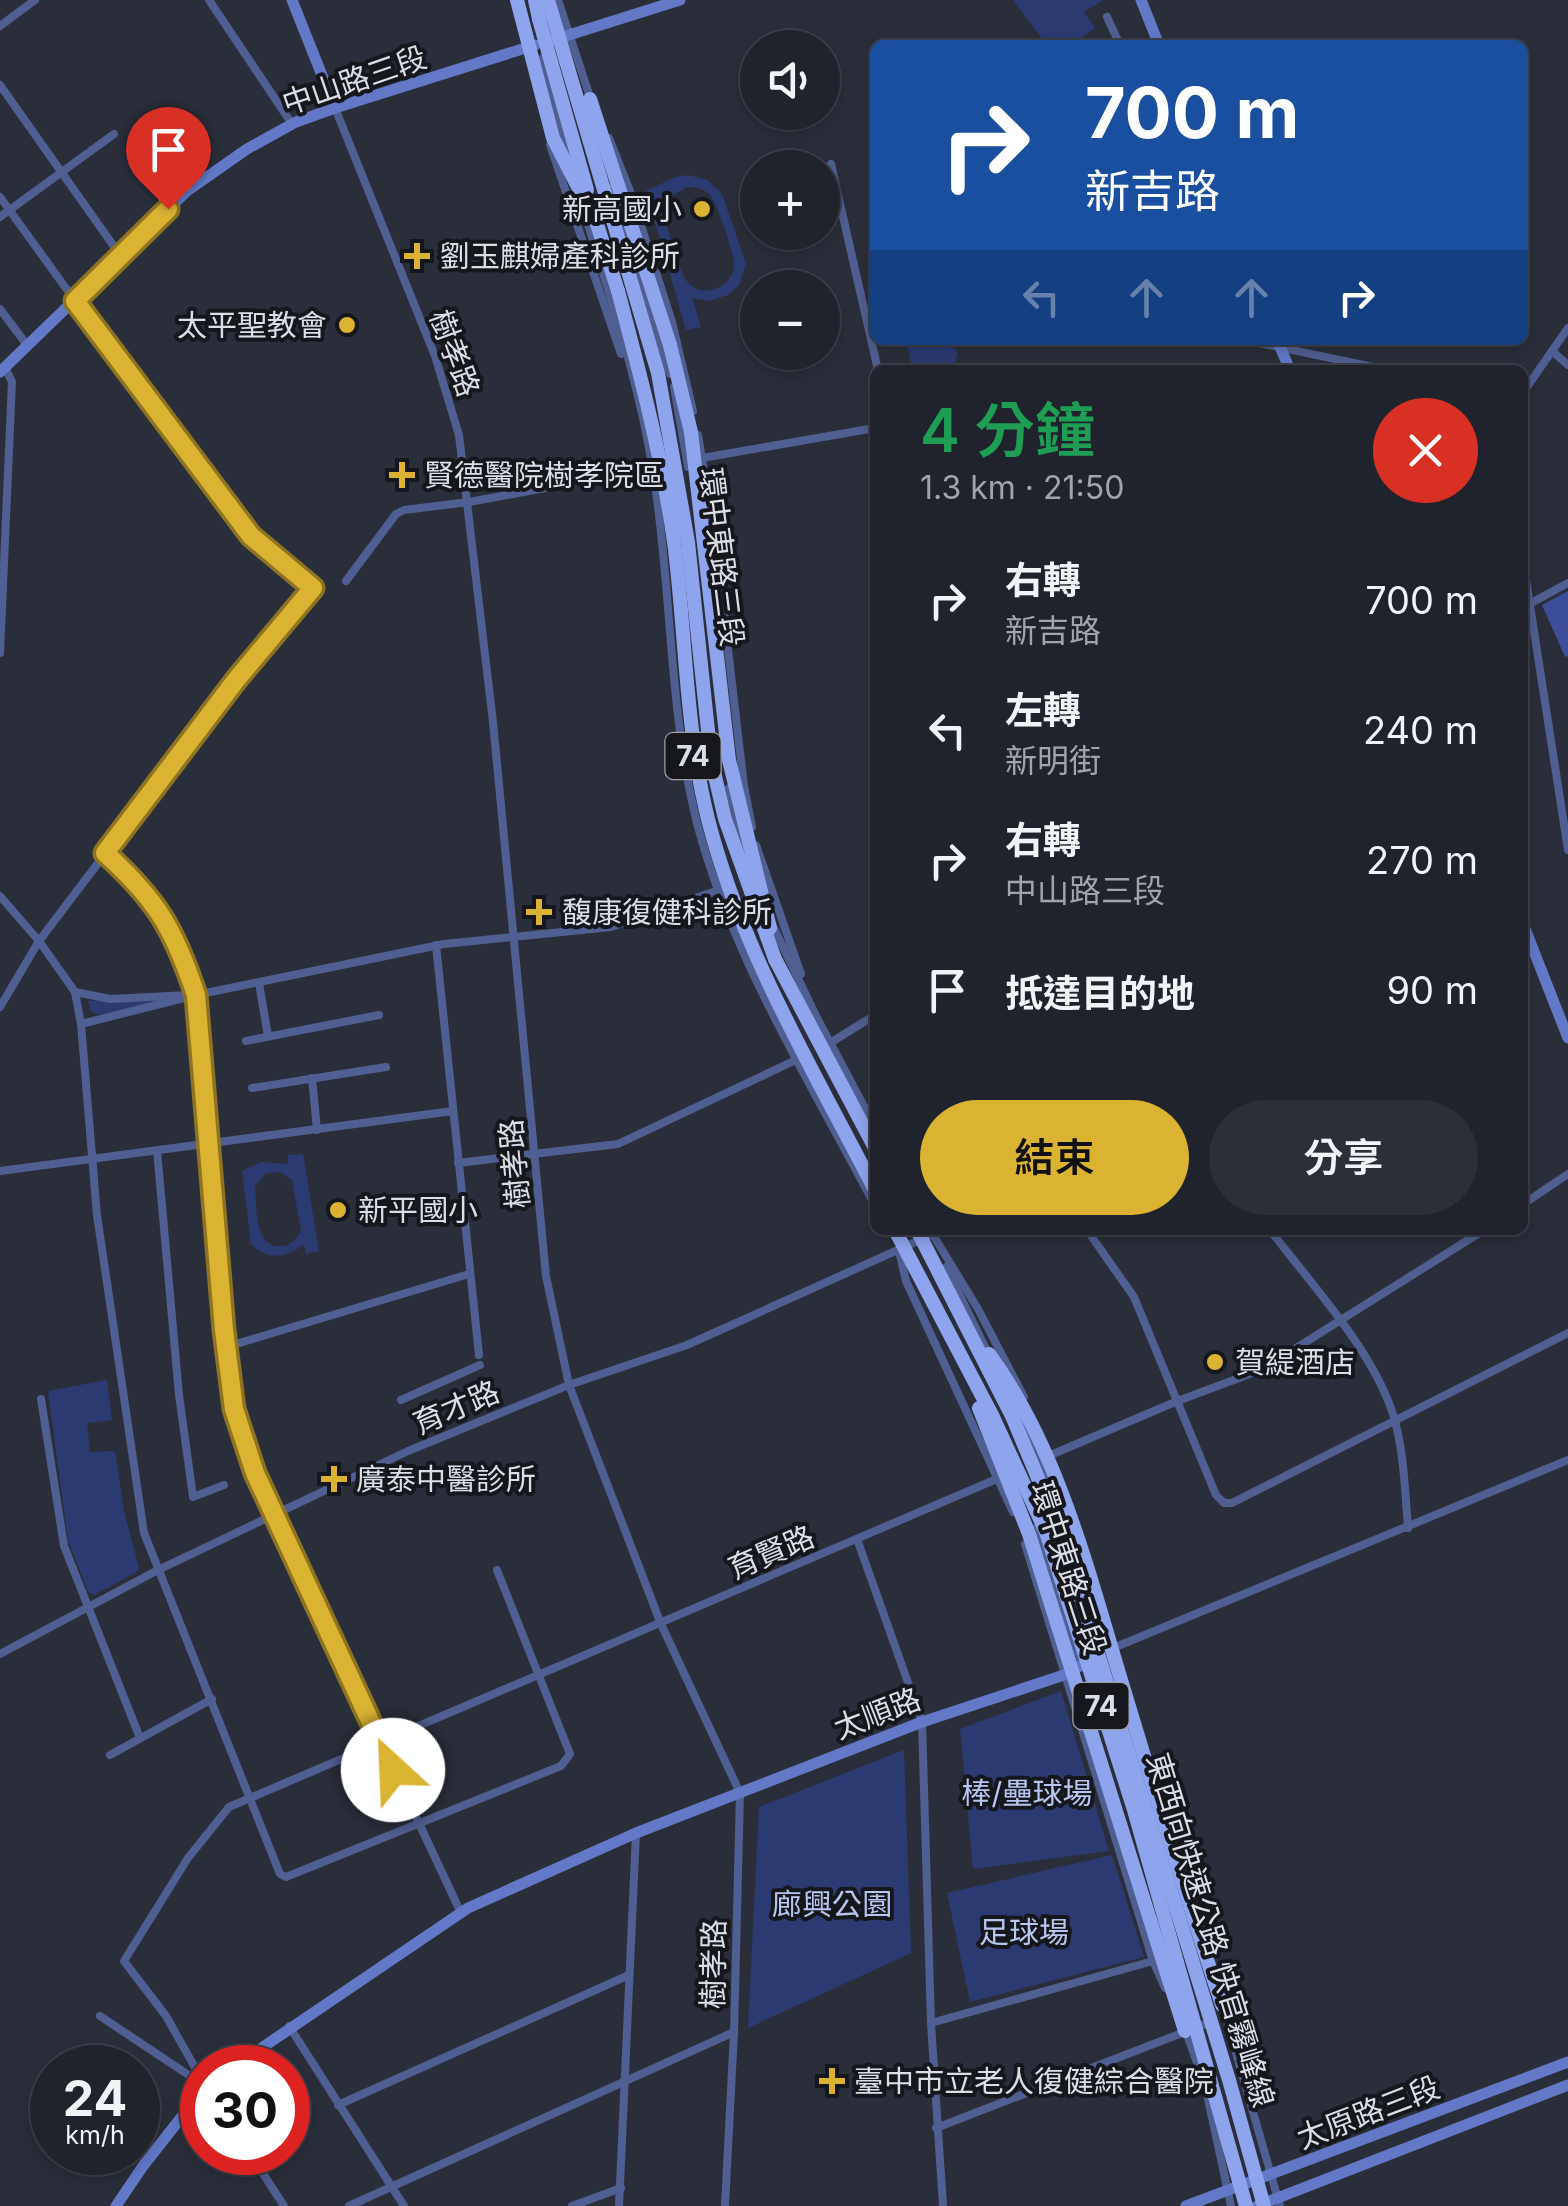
<!DOCTYPE html>
<html lang="zh-TW">
<head>
<meta charset="utf-8">
<style>
  :root { --surface:#20222c; --page:#2d2f38; --text:#f1f3f6; --muted:#a2a4a9; --line:#3d3f48; --accent:#dab333 }
  body { margin:0; font-family:Inter,"Noto Sans TC",sans-serif; background:var(--page); color:var(--text); height:100vh; display:flex; flex-direction:column; font-size:38px; white-space:nowrap }
  * { box-sizing:border-box; margin:0 }
  p { font-size:32px; color:var(--muted) }
  .icon { flex:none; width:55px; height:55px; fill:none; stroke:currentColor; stroke-width:2; stroke-linecap:round; stroke-linejoin:round }
  .map { position:relative; flex:1; overflow:hidden }
  .side { position:absolute; left:870px; top:365px; width:658px; height:870px; display:flex; flex-direction:column; background:var(--surface); border-radius:15px; box-shadow:0 5px 15px #0003,0 0 0 2px var(--line) }
  .side>* { flex:none }
  .hud { position:absolute; left:870px; top:40px; width:658px; height:305px; border-radius:15px; box-shadow:0 5px 15px #0003,0 0 0 2px var(--line); background:#1a4fa0; color:#fff; overflow:hidden }
  .controls { position:absolute; left:740px; top:30px; display:grid; gap:20px }
  .controls a { display:grid; place-items:center; width:100px; height:100px; border-radius:50%; background:var(--surface); box-shadow:0 5px 15px #0003,0 0 0 2px var(--line); font-size:50px }
  .speed { position:absolute; left:30px; top:2045px; display:flex; gap:20px; font-size:50px; font-weight:700; text-align:center }
  .speed>* { display:grid; place-content:center; width:130px; height:130px; border-radius:50%; background:var(--surface); box-shadow:0 5px 15px #0003,0 0 0 2px var(--line); line-height:1 }
  .speed small { font-size:25px; font-weight:400 }
  .speed .limit { border:15px solid #d22; background:#fff; color:#111 }
  .pin { position:absolute; display:grid; place-items:center; width:85px; height:85px; color:#fff; margin:-102px -42px; border-radius:50% 50% 50% 0; rotate:-45deg; box-shadow:0 0 10px #0007 }
  .pin .icon { rotate:45deg }
  .me { position:absolute; width:110px; margin:-55px; rotate:335deg; stroke-linejoin:round; filter:drop-shadow(0 0 8px #0008) }
  .turn { display:flex; align-items:center; gap:35px; height:210px; padding:0 50px; font-size:45px }
  .turn .icon { width:130px; height:130px; stroke-width:2.5 }
  .turn b { display:block; font-size:70px; line-height:85px }
  .lanes { display:flex; align-items:center; height:95px; padding:0 50px; background:#0003; justify-content:center; gap:50px; direction:ltr }
  .lanes .off { opacity:.35 }
  .round { display:grid; place-items:center; flex:none; width:105px; height:105px; border-radius:52px; background:var(--page) }
  .head { display:flex; align-items:center; justify-content:space-between; height:170px; padding:0 50px }
  h1 { font-size:60px; font-weight:600; line-height:75px; color:#1e9e55 }
  .button { display:flex; gap:20px; margin-top:auto; padding:20px 50px }
  .button a { flex:1; height:115px; border-radius:60px; background:var(--accent); color:#111; font-size:40px; font-weight:600; line-height:115px; text-align:center }
  .button a+a { background:var(--page); color:var(--text) }
  ul { padding:0; list-style:none }
  li { display:flex; align-items:center; gap:30px; height:130px; padding:0 50px }
  li div { flex:1 }
  li b { display:block; font-size:38px }
  li em { font-style:normal }
  .map>svg:first-child { display:block }
  .green { fill:#2c3a72; fill-rule:evenodd }
  .water { fill:#3c4e98 }
  .lines { fill:none; stroke-linecap:round; stroke-linejoin:round }
  .street { stroke:#505f91; stroke-width:8 }
  .secondary { stroke:#6379c8; stroke-width:11 }
  .highway { stroke:#8ea4ed; stroke-width:14 }
  .highway-bridge { stroke:#8ea4ed; stroke-width:14 }
  .route-casing { stroke:#8e7421; stroke-width:25 }
  .route { stroke:#dab333; stroke-width:18 }
  .poi-dot { fill:#dab333; stroke:#15171c; stroke-width:4 }
  .labels { text-anchor:middle; dominant-baseline:central; stroke-width:8; stroke-linejoin:round; paint-order:stroke }
  .shield { fill:#15171c; stroke:#a0a2a9; stroke-width:2.5 }
  .shield-label { font-size:28px; font-weight:bold; fill:#dbdee5 }
  .street-label { font-size:30px; fill:#dbdee5; stroke:#15171c }
  .poi-label { font-size:30px; fill:#dbdee5; stroke:#15171c; text-anchor:start }
  .park-label { font-size:30px; fill:#b8c6ef; stroke:#15171c }
</style>
</head>
<body>
<div class="map">
<svg width="1568" height="2206" viewBox="0 0 1568 2206">
  <rect width="100%" height="100%" fill="#2a2e3a"/>
  <g class="green">
    <polygon points="1013,0 1103,0 1084,12 1095,28 1071,45 1047,45"/>
    <path d="M 688,175 L 707,180 L 722,194 L 746,264 L 739,285 L 728,295 L 709,301 L 692,298 L 701,327 L 686,330 L 646,191 L 675,177 ZM 687,187 C 695,187 703,188 709,194 C 717,202 736,257 734,268 C 730,289 699,300 686,280 C 680,272 678,259 675,250 C 669,232 660,216 669,198 Z"/>
    <polygon points="906,340 920,340 923,348 942,340 958,352 953,370 913,370"/>
    <polygon points="165,997 163,1001 99,1015 91,1011 88,1001"/>
    <path d="M 303,1154 L 319,1251 L 306,1254 L 304,1244 C 286,1259 268,1260 251,1244 L 242,1171 L 261,1162 L 288,1164 L 288,1155 ZM 280,1172 L 292,1180 L 301,1231 C 296,1239 292,1245 282,1246 C 253,1249 257,1206 255,1187 L 266,1173 Z"/>
    <polygon points="107,1380 112,1420 87,1423 90,1452 115,1451 124,1511 139,1568 135,1573 94,1595 88,1592 68,1540 48,1391"/>
    <polygon points="1061,1691 1109,1851 973,1869 960,1729"/>
    <polygon points="904,1750 911,1953 748,2028 759,1807"/>
    <polygon points="1112,1855 1144,1957 970,2002 947,1893"/>
  </g>
  <polygon class="water" points="1568,591 1568,656 1565,657 1542,605"/>
  <g class="lines">
    <g class="street">
      <polyline points="209,0 292,124"/>
      <polyline points="558,0 591,100"/>
      <polyline points="1107,17 1120,45"/>
      <polyline points="0,26 35,0"/>
      <polyline points="543,58 568,156"/>
      <polyline points="0,85 120,255"/>
      <polyline points="335,108 435,356 459,435 493,722 546,1276 569,1385 661,1624 740,1793 734,2032 725,2206"/>
      <polyline points="609,138 630,191 672,322 693,411"/>
      <polyline points="550,145 621,354"/>
      <polyline points="831,164 878,370"/>
      <polyline points="612,187 670,374"/>
      <polyline points="0,197 151,406 242,525 313,588 236,681 39,941 0,1007"/>
      <path d="M 583,208 C 609,294 639,381 653,471 C 672,587 668,708 697,823 C 732,958 811,1083 875,1206"/>
      <polyline points="0,217 114,134"/>
      <polyline points="0,309 27,345"/>
      <polyline points="1245,340 1387,370"/>
      <polyline points="1552,351 1568,365"/>
      <polyline points="674,387 688,467"/>
      <polyline points="1522,394 1568,328"/>
      <polyline points="698,435 715,538 744,786 752,827"/>
      <polyline points="702,458 875,428"/>
      <polyline points="1522,554 1568,850"/>
      <polyline points="346,581 396,514 404,510 469,502 654,468"/>
      <polyline points="1522,608 1568,583"/>
      <polyline points="0,653 12,382 5,367"/>
      <polyline points="729,788 744,848"/>
      <polyline points="756,845 801,974"/>
      <path d="M 105,853 C 157,900 174,929 196,995 L 226,1347 L 235,1409 L 255,1473 L 461,1913"/>
      <polyline points="0,896 39,941 75,992 81,1024 97,1215 144,1533 280,1874 286,1877 561,1766 570,1754 497,1570"/>
      <polyline points="773,926 816,1016 875,1127"/>
      <polyline points="436,945 479,1355"/>
      <polyline points="259,983 268,1036"/>
      <polyline points="75,992 110,999 189,995"/>
      <polyline points="81,1024 196,995 444,944 611,927 719,890"/>
      <polyline points="246,1041 379,1015"/>
      <polyline points="830,1043 875,1015"/>
      <polyline points="312,1078 317,1130"/>
      <polyline points="252,1088 386,1067"/>
      <polyline points="157,1150 179,1395 193,1497 224,1485"/>
      <polyline points="458,1163 618,1144 798,1059"/>
      <polyline points="0,1171 453,1111"/>
      <polyline points="1522,1205 1568,1174"/>
      <polyline points="930,1230 978,1309 1024,1397"/>
      <polyline points="1087,1230 1134,1297 1216,1495 1224,1503 1232,1503 1568,1333"/>
      <path d="M 1270,1230 C 1311,1284 1372,1349 1393,1414 C 1404,1450 1405,1491 1408,1528"/>
      <polyline points="899,1251 906,1281 1013,1512"/>
      <polyline points="946,1267 988,1353"/>
      <polyline points="226,1347 469,1274"/>
      <polyline points="41,1399 64,1546 140,1738"/>
      <polyline points="401,1400 480,1365"/>
      <polyline points="1019,1415 1065,1521"/>
      <polyline points="1046,1457 1175,1402 1263,1369 1484,1230"/>
      <polyline points="1037,1527 1078,1667"/>
      <polyline points="857,1539 922,1722 931,2023 943,2206"/>
      <polyline points="1025,1544 1153,1961 1165,1988"/>
      <polyline points="1118,1646 1568,1460"/>
      <polyline points="0,1654 158,1570 408,1451 569,1385 687,1345 942,1230"/>
      <polyline points="110,1755 212,1699"/>
      <polyline points="1222,2004 1280,2206"/>
      <polyline points="100,2016 202,2084"/>
      <polyline points="931,2023 1153,1961"/>
      <polyline points="289,2026 404,2206"/>
      <polyline points="1186,2032 1205,2085 1231,2206"/>
      <polyline points="202,2080 166,2016 124,1961 188,1858 229,1807 1006,1475"/>
      <polyline points="338,2105 629,1975"/>
      <polyline points="936,2128 1213,2021"/>
      <polyline points="249,2152 284,2206"/>
      <polyline points="349,2206 734,2032"/>
      <polyline points="572,2206 621,2188"/>
      <polyline points="619,2206 636,1833"/>
    </g>
    <g class="secondary">
      <polyline points="292,0 335,108"/>
      <polyline points="1141,0 1159,45"/>
      <polyline points="553,40 680,0"/>
      <polyline points="1277,340 1290,370"/>
      <polyline points="0,372 187,191 247,149 296,122 335,108 535,45"/>
      <polyline points="1522,921 1568,1038"/>
      <polyline points="232,2068 468,1908 636,1833 922,1722 1064,1675 1092,1659"/>
      <polyline points="116,2206 143,2166 202,2091"/>
      <polyline points="1186,2206 1568,2062"/>
      <polyline points="1257,2206 1568,2085"/>
    </g>
    <g class="highway">
      <polyline points="535,0 539,19"/>
      <polyline points="590,99 670,345"/>
      <polyline points="597,224 618,291"/>
      <polyline points="775,959 875,1148"/>
    </g>
    <g class="highway-bridge">
      <polyline points="517,0 553,138 597,224"/>
      <polyline points="548,0 658,373 688,542 711,759 725,819 775,959"/>
      <polyline points="539,19 587,190"/>
      <path d="M 618,291 C 640,374 662,456 674,542 C 686,634 685,727 708,819 C 741,950 814,1071 875,1190"/>
      <polyline points="670,345 691,432 729,760 770,928"/>
      <polyline points="895,1230 992,1415 1046,1532 1134,1810 1246,2206"/>
      <polyline points="917,1230 1012,1416 1061,1533 1229,2080 1264,2206"/>
      <path d="M 989,1354 C 1056,1445 1086,1563 1118,1670 C 1152,1782 1185,1894 1222,2005"/>
      <polyline points="979,1408 1029,1534 1185,2031"/>
    </g>
  </g>
  <g class="lines">
    <defs>
      <path id="route" d="M 168,209 L 75,301 L 251,536 L 313,588 L 236,680 L 105,853 C 157,900 174,929 196,995 L 224,1330 L 234,1409 L 255,1473 L 393,1770"/>
    </defs>
    <use href="#route" class="route-casing"/>
    <use href="#route" class="route"/>
  </g>
  <g class="poi-dot">
    <circle cx="702" cy="209" r="10"/>
    <path d="M412 241h10v10h10v10h-10v10h-10v-10h-10v-10h10z"/>
    <circle cx="347" cy="325" r="10"/>
    <path d="M397 460h10v10h10v10h-10v10h-10v-10h-10v-10h10z"/>
    <path d="M534 897h10v10h10v10h-10v10h-10v-10h-10v-10h10z"/>
    <circle cx="338" cy="1210" r="10"/>
    <circle cx="1215" cy="1362" r="10"/>
    <path d="M329 1464h10v10h10v10h-10v10h-10v-10h-10v-10h10z"/>
    <path d="M827 2066h10v10h10v10h-10v10h-10v-10h-10v-10h10z"/>
  </g>
  <g class="labels">
    <g class="shield">
      <rect x="665.5" y="733" width="55" height="46" rx="8"/>
      <rect x="1073.5" y="1683" width="55" height="46" rx="8"/>
    </g>
    <g class="shield-label">
      <text x="693" y="756">74</text>
      <text x="1101" y="1706">74</text>
    </g>
    <g class="street-label">
      <text transform="translate(354 80) rotate(-19)">中山路三段</text>
      <text transform="translate(455 353) rotate(70)">樹孝路</text>
      <text transform="translate(722 557) rotate(83)">環中東路三段</text>
      <text transform="translate(514 1164) rotate(-95)">樹孝路</text>
      <text transform="translate(456 1407) rotate(-23)">育才路</text>
      <text transform="translate(771 1552) rotate(-23)">育賢路</text>
      <text transform="translate(1069 1568) rotate(72)">環中東路三段</text>
      <text transform="translate(877 1713) rotate(-21)">太順路</text>
      <text transform="translate(1211 1930) rotate(73)">東西向快速公路 快官霧峰線</text>
      <text transform="translate(713 1964) rotate(-89)">樹孝路</text>
      <text transform="translate(1368 2112) rotate(-21)">太原路三段</text>
    </g>
    <g class="poi-label">
      <text x="682" y="209" text-anchor="end">新高國小</text>
      <text x="440" y="256">劉玉麒婦產科診所</text>
      <text x="327" y="325" text-anchor="end">太平聖教會</text>
      <text x="424" y="475">賢德醫院樹孝院區</text>
      <text x="562" y="912">馥康復健科診所</text>
      <text x="358" y="1210">新平國小</text>
      <text x="1235" y="1362">賀緹酒店</text>
      <text x="356" y="1479">廣泰中醫診所</text>
      <text x="854" y="2081">臺中市立老人復健綜合醫院</text>
    </g>
    <g class="park-label">
      <text x="1027" y="1793">棒/壘球場</text>
      <text x="832" y="1904">廊興公園</text>
      <text x="1024" y="1932">足球場</text>
    </g>
  </g>
</svg>
<div class="controls">
<a><svg class="icon" aria-label="sound" viewBox="0 0 24 24"><path d="M4 9h4l5-4v14l-5-4H4zM17 9q2 3 0 6"/></svg></a>
<a>+</a>
<a>−</a>
</div>
<div class="speed"><div>24<small>km/h</small></div><div class="limit">30</div></div>
<div class="pin" style="left:168px;top:209px;background:#d93025"><svg class="icon" aria-label="arrive" viewBox="0 0 24 24"><path d="M6 21V4h12l-3 4 3 4H6"/></svg></div>
<svg class="me" style="left:393px;top:1770px" viewBox="-20 -20 40 40"><circle r="19" fill="#fff"/><path d="M0-13L10 11 0 6-10 11z" fill="#dab333"/></svg>
<div class="hud">
<div class="turn"><svg class="icon" aria-label="right" viewBox="0 0 24 24"><path d="M7 20v-9h11M14 6l5 5-5 5"/></svg><div><b>700 m</b>新吉路</div></div>
<div class="lanes"><svg class="icon off" aria-label="left" viewBox="0 0 24 24"><path d="M17 20v-9H6M10 6l-5 5 5 5"/></svg><svg class="icon off" aria-label="ahead" viewBox="0 0 24 24"><path d="M12 20V5M6 11l6-6 6 6"/></svg><svg class="icon off" aria-label="ahead" viewBox="0 0 24 24"><path d="M12 20V5M6 11l6-6 6 6"/></svg><svg class="icon" aria-label="right" viewBox="0 0 24 24"><path d="M7 20v-9h11M14 6l5 5-5 5"/></svg></div>
</div>
<section class="side">
<div class="head"><div><h1>4 分鐘</h1><p>1.3 km · 21:50</p></div><a class="round" style="background:#d93025;color:#fff"><svg class="icon" aria-label="close" viewBox="0 0 24 24"><path d="M6 6l12 12M18 6L6 18"/></svg></a></div>
<ul>
<li><svg class="icon" aria-label="right" viewBox="0 0 24 24"><path d="M7 20v-9h11M14 6l5 5-5 5"/></svg><div><b>右轉</b><p>新吉路</p></div><em>700 m</em></li>
<li><svg class="icon" aria-label="left" viewBox="0 0 24 24"><path d="M17 20v-9H6M10 6l-5 5 5 5"/></svg><div><b>左轉</b><p>新明街</p></div><em>240 m</em></li>
<li><svg class="icon" aria-label="right" viewBox="0 0 24 24"><path d="M7 20v-9h11M14 6l5 5-5 5"/></svg><div><b>右轉</b><p>中山路三段</p></div><em>270 m</em></li>
<li><svg class="icon" aria-label="arrive" viewBox="0 0 24 24"><path d="M6 21V4h12l-3 4 3 4H6"/></svg><div><b>抵達目的地</b></div><em>90 m</em></li>
</ul>
<div class="button"><a>結束</a><a>分享</a></div>
</section>
</div>
</body>
</html>
